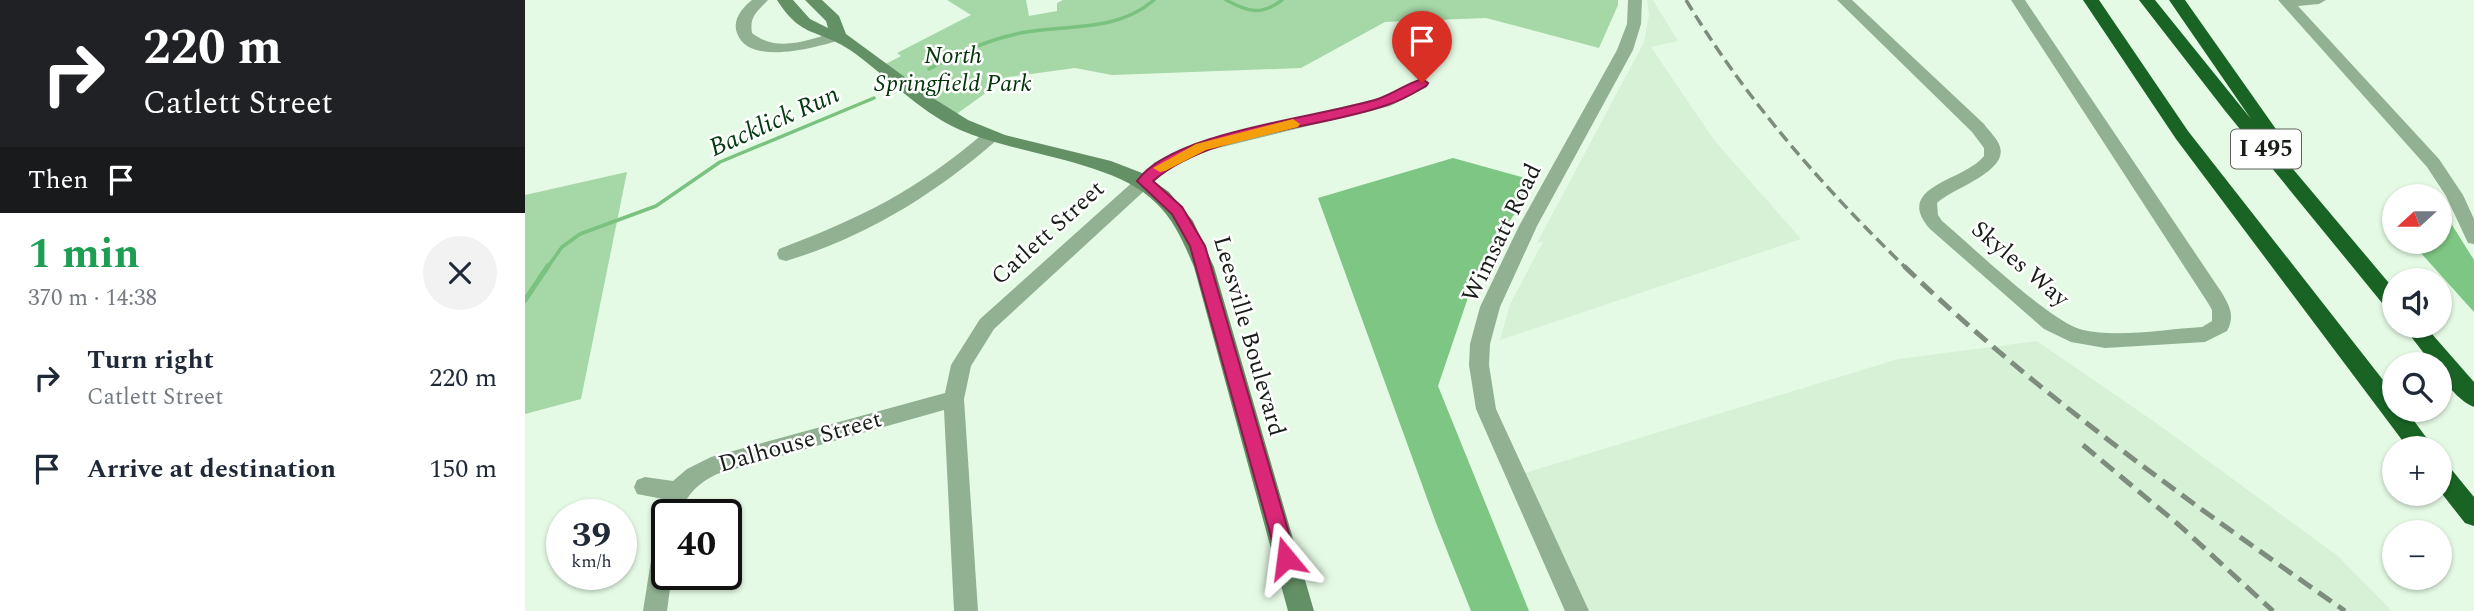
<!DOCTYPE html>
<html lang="en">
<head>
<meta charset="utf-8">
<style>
  :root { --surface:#fff; --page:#f2f2f3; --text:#1f2937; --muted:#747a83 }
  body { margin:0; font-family:Spectral,serif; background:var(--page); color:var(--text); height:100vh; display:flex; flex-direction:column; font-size:26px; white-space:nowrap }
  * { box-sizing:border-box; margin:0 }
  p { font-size:23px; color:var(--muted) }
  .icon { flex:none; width:38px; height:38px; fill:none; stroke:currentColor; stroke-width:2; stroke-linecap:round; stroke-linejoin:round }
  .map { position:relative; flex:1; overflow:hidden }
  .drawer { display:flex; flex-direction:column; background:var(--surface); width:525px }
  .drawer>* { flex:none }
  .guide { background:#202124; color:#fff; overflow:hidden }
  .needle { width:46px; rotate:249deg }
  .buttons { position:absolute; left:1857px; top:184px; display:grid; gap:14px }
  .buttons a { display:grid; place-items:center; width:70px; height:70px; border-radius:50%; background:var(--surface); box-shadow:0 2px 5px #0004; font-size:35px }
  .speed { position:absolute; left:21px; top:499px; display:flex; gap:14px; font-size:35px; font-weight:700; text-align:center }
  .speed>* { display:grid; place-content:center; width:91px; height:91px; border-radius:50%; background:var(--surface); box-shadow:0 2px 5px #0004; line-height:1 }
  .speed small { font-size:18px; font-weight:400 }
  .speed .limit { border:4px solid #111; border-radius:10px; background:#fff; color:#111 }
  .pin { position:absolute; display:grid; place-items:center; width:60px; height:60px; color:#fff; margin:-72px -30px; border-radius:50% 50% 50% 0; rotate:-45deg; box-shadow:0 0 7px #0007 }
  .pin .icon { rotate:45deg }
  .me { position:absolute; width:77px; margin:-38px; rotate:344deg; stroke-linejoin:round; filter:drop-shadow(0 0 5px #0008) }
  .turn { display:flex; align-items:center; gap:24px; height:147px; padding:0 28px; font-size:32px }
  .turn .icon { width:91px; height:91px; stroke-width:2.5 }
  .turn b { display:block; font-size:49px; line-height:60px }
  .then { display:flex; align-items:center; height:66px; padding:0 28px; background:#0003; gap:14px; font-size:26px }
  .round { display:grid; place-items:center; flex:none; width:74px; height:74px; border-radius:37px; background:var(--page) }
  .head { display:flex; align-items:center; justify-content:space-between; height:119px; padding:0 28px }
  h1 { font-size:42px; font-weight:700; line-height:52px; color:#1e9e55 }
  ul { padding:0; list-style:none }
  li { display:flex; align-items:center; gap:21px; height:91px; padding:0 28px }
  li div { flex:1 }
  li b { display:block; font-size:26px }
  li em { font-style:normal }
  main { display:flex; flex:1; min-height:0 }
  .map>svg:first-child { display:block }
  .built { fill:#d6f1d6 }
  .green { fill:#a5d7a7 }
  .forest { fill:#7ec683 }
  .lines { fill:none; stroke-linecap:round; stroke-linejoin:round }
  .stream-far1 { stroke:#7ac27f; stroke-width:3.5 }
  .stream { stroke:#7ac27f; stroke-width:5 }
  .street { fill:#92b193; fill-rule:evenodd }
  .secondary { fill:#639065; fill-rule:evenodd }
  .highway { fill:#196425; fill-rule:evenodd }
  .rail-far1 { stroke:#7e8c7e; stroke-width:3.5; stroke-dasharray:12 6; stroke-linecap:butt }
  .rail { stroke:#7e8c7e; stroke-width:5; stroke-dasharray:16 8; stroke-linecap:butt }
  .route { fill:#db2777; stroke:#8e194d; stroke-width:2 }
  .slow { fill:#f59e0b }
  .labels { text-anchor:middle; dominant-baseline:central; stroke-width:5; stroke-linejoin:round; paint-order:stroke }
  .shield { fill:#fff; stroke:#5d625d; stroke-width:2 }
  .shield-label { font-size:23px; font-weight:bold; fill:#171e17 }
  .park-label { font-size:24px; font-style:italic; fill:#003407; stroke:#fff }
  .street-label { font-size:24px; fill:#171e17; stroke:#fff }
  .water-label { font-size:26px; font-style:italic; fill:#043a0f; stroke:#fff }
</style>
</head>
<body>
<main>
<section class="drawer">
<div class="guide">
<div class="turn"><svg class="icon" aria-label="right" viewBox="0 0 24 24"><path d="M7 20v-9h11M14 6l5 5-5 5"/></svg><div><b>220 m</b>Catlett Street</div></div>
<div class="then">Then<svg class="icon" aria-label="arrive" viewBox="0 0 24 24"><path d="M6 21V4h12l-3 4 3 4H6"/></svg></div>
</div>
<div class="head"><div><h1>1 min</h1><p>370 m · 14:38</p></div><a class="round"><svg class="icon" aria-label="close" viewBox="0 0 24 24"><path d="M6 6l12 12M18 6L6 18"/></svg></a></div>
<ul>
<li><svg class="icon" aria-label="right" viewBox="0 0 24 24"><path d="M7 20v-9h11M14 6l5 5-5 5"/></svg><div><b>Turn right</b><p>Catlett Street</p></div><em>220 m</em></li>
<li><svg class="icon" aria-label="arrive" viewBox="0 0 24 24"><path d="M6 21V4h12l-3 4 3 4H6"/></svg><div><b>Arrive at destination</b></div><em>150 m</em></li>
</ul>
</section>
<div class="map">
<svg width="1949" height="611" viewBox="0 0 1949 611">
  <rect width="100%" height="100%" fill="#e5fae5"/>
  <g class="built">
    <polygon points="1122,0 1128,0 1153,41 1126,47 1189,140 1276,239 975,340 985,304 1018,242 1012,243 1119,42 1124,15"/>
    <polygon points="1512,341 1634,425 1813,556 1867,611 1047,611 990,476 1373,359"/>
  </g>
  <g class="green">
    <polygon points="422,0 501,0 504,16 532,11 532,3 538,0 1093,0 1093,5 1074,48 961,18 860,22 776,68 587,75 550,68 483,77 426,118 355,67 376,56 372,53 446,15"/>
    <polygon points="102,172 56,399 0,414 0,195"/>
  </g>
  <g class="forest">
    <polygon points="928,158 1011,181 952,271 913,386 1004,611 946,611 911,523 793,198"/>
    <polygon points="1915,216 1922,217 1949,260 1949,312 1886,242 1914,242"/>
  </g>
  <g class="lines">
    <g class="stream-far1">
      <path d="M 701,0 C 723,12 736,16 757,0"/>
      <path d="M 404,69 C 432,53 463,40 495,33 C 541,24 591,33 629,0"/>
      <polyline points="22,268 37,247 55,234 131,206 195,162 349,98"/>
    </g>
    <polyline class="stream" points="0,300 23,266"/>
    <g class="street">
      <path d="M 227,0 L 243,0 C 233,11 224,16 227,33 C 253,54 285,39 314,31 L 322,36 L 319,39 C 295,46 224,68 212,33 C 207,20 217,8 227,0 Z"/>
      <polygon points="1103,0 1117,0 1116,24 1108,50 1012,226 975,307 965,344 964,365 971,409 1064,611 1040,611 951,409 944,365 945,344 955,307 994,226 1092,50 1102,24"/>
      <path d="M 1312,0 L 1327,0 L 1459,124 C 1464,131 1473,139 1475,147 C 1483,172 1426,189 1412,203 L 1413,215 L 1417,221 C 1446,245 1526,323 1558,330 C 1593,338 1641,329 1677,327 L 1687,321 L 1687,310 L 1683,303 L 1486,0 L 1500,0 L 1697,293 C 1705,307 1710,316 1702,331 L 1680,342 L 1580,348 L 1546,342 L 1519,329 L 1405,229 C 1367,186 1440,181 1459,156 L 1459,148 L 1447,132 Z"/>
      <polygon points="1753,0 1801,0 1794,4 1773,6 1914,159 1938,195 1949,219 1949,244 1943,243 1921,196 1902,167"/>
      <path d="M 896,79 L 902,81 L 904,84 L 902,87 L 865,106 L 681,151 L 642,170 L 469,329 L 446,366 L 439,399 L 453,611 L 429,611 L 419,410 L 192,474 C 172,484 162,494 155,514 L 142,514 L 142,574 L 147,574 L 142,611 L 118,611 L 131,529 L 136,521 L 133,514 L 138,499 L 112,494 L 109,487 L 112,480 L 120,477 L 148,481 L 162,469 L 186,457 L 420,393 L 426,365 L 455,319 L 630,162 L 670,143 L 854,98 Z"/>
      <path d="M 466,131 L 472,132 L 474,136 L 472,140 C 410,194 341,237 261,261 L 254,259 L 252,254 L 254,249 C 338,217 391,191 460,132 Z"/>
    </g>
    <path class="secondary" d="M 252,0 L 268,0 L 285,19 L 303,28 L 301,21 L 280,0 L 297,0 L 314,16 L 321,34 L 411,100 L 443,120 L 480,135 L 586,161 L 617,173 L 644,192 L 668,221 L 689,267 L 789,611 L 763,611 L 669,267 C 659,244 650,221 631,203 C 589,160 490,155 433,129 C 392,110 361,75 325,50 C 292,28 277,39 252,0 Z"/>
    <g class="highway">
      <polygon points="1558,0 1574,0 1663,131 1869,394 1869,410 1881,410 1909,448 1883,448 1651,139"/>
      <polygon points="1614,0 1630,0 1726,119 1644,0 1660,0 1753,132 1750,136 1741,137 1869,289 1869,311 1862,309 1701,112"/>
      <path d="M 1878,326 L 1900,326 L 1949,382 L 1949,407 C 1935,402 1914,379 1914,364 L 1907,364 Z"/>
      <polygon points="1914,461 1922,464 1949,497 1949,526 1940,523 1914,490"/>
    </g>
    <path class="rail-far1" d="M 1161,0 C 1221,100 1298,187 1381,268"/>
    <g class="rail">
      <path d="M 1379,266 C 1514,396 1667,504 1820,611"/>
      <polyline points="1558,445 1654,525 1748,611"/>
    </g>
  </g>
  <path class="route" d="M 897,79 L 903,83 L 901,86 C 889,93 876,101 862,105 C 791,130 686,131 628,181 L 657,207 L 680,246 L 771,558 L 768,564 L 761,567 L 755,564 L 752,558 L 665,246 L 647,214 L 612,181 C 648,131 793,118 853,99 C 868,94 881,84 897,79 Z"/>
  <polygon class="slow" points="768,119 775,124 773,127 681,150 640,171 635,172 628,168 671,144"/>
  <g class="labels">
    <rect class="shield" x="1706" y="129.5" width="70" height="39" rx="5"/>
    <g class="shield-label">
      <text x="1741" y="149">I 495</text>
    </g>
    <g class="park-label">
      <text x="428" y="56">North<tspan x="428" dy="28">Springfield Park</tspan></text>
    </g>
    <g class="street-label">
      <text transform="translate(523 233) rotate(-42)">Catlett Street</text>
      <text transform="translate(977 233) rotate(-64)">Wimsatt Road</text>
      <text transform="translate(1495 264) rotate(40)">Skyles Way</text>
      <text transform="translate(724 336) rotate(74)">Leesville Boulevard</text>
      <text transform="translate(275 442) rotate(-16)">Dalhouse Street</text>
    </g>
    <g class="water-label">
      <text transform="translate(249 121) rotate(-24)">Backlick Run</text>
    </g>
  </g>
</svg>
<div class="buttons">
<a><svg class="needle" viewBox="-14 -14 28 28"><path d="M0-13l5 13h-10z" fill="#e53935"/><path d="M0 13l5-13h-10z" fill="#747a83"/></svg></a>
<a><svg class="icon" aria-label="sound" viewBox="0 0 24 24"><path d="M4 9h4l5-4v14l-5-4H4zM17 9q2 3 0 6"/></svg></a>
<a><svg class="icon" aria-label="search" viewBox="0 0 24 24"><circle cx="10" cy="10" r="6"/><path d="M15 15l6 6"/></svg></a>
<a>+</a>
<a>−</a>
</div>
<div class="speed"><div>39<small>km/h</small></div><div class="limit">40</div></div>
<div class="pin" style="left:897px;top:83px;background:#d93025"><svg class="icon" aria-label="arrive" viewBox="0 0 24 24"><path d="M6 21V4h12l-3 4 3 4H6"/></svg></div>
<svg class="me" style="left:761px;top:558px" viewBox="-20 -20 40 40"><path d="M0-17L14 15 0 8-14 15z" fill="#db2777" stroke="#fff" stroke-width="4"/></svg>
</div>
</main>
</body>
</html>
